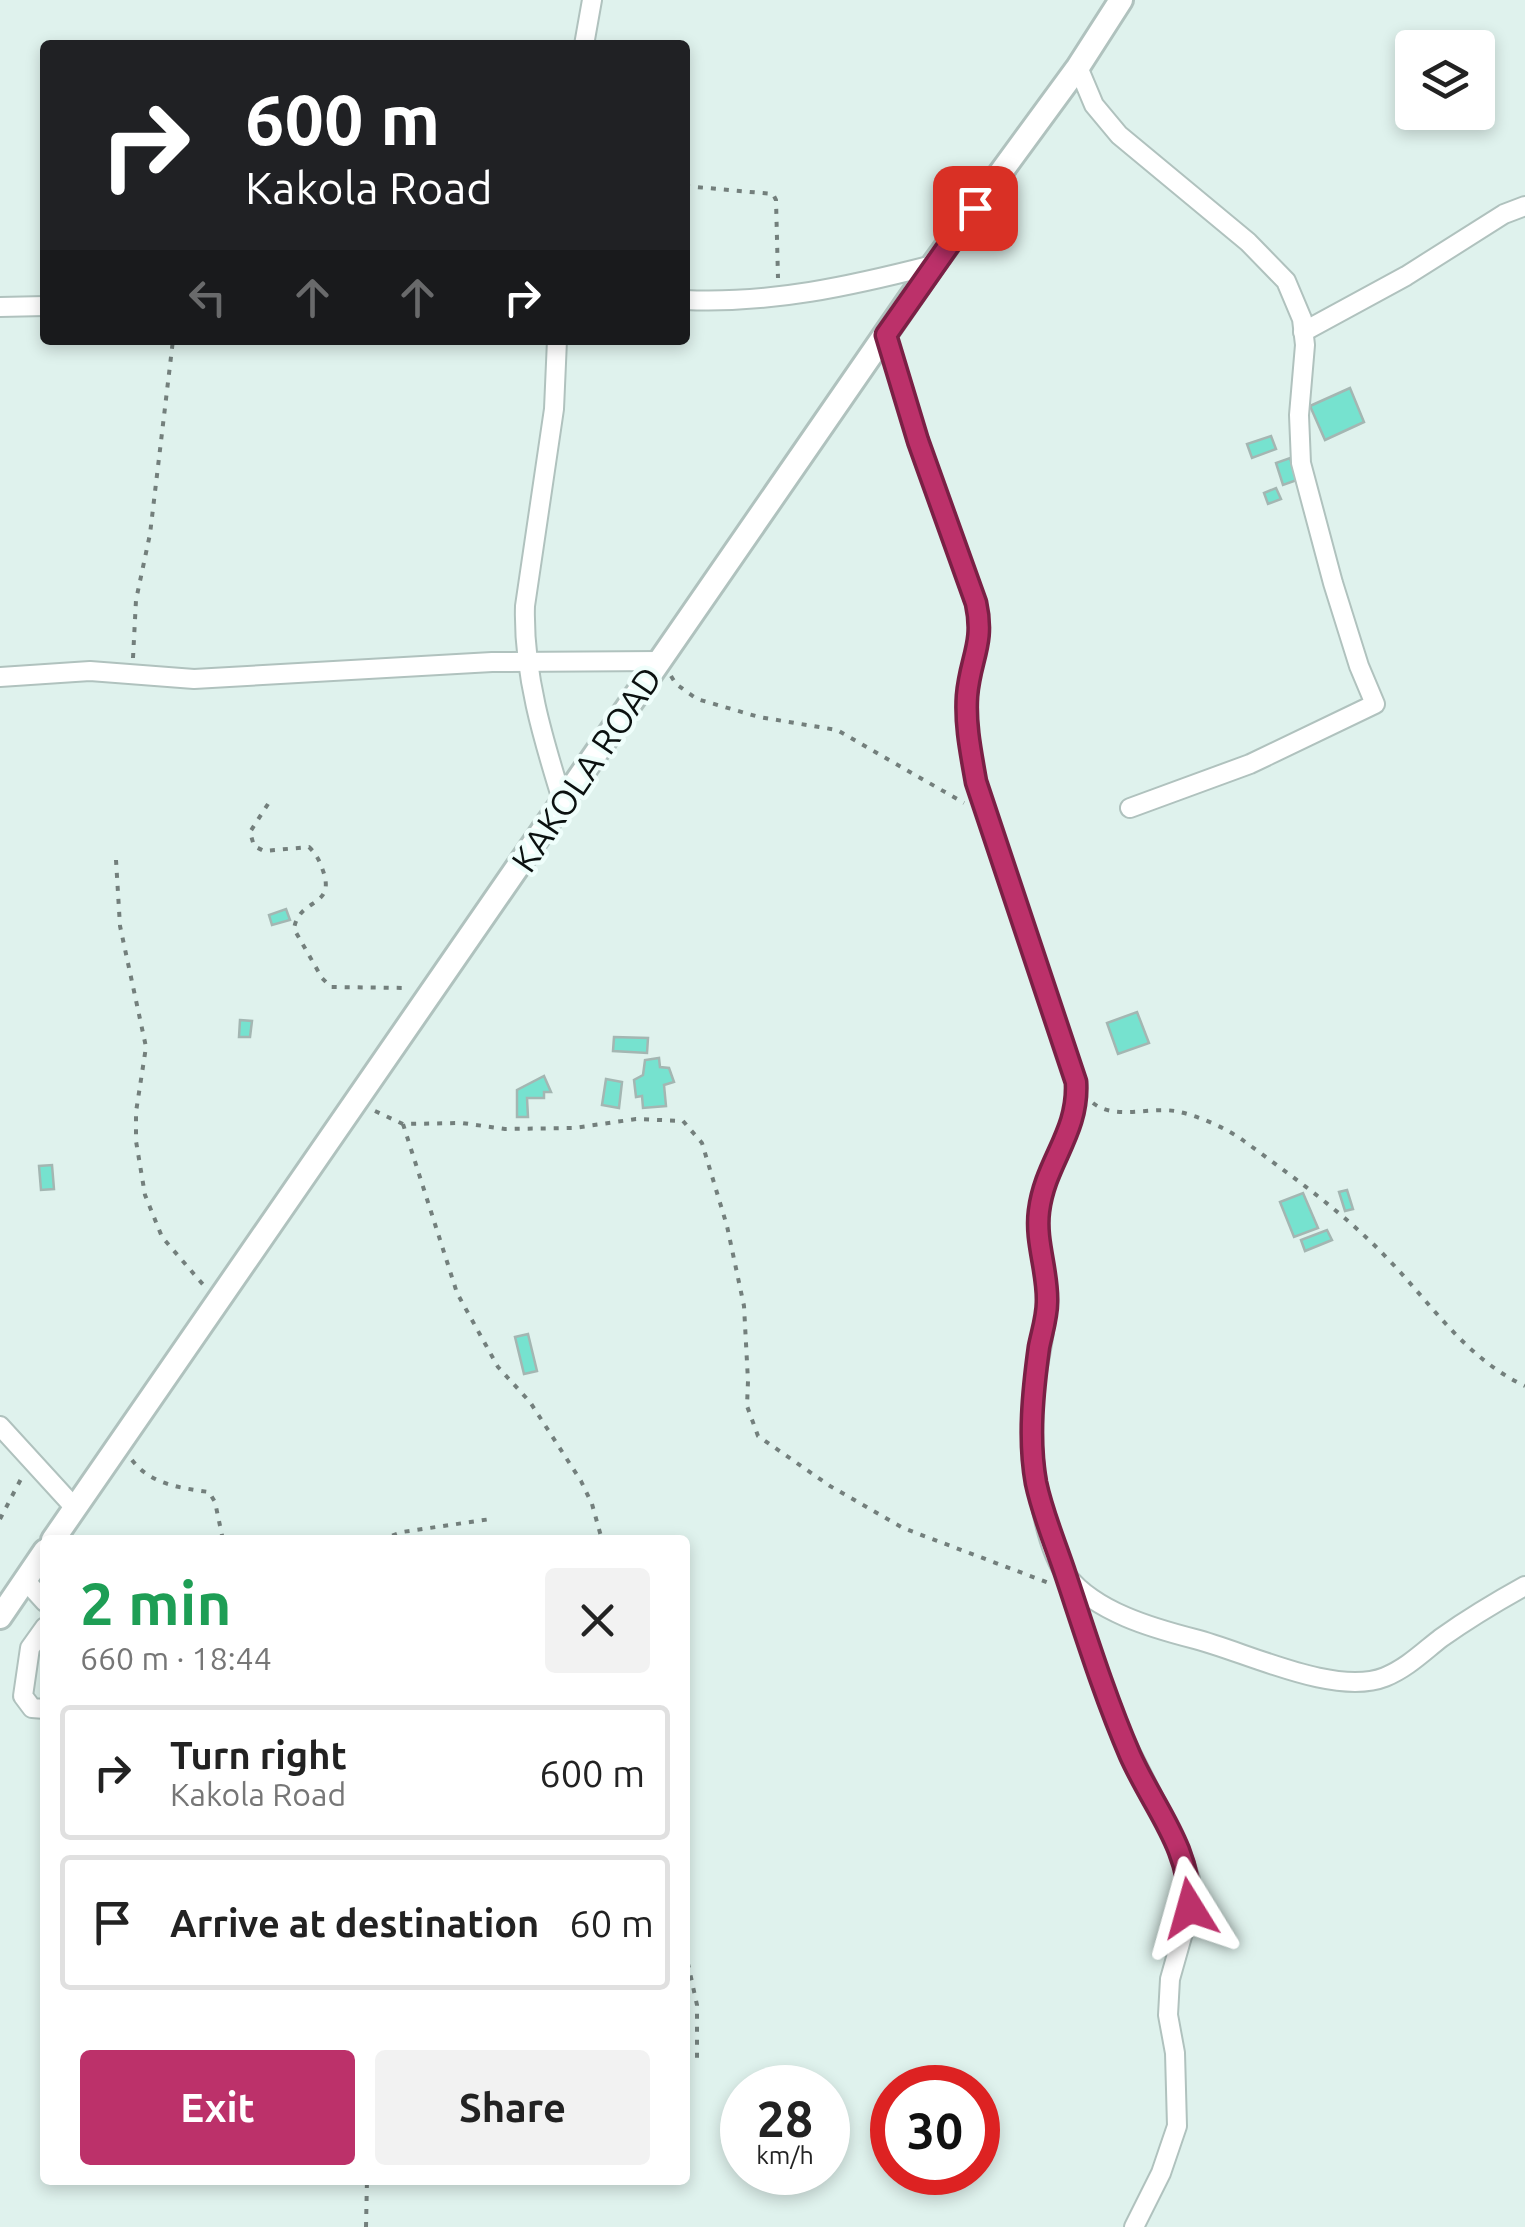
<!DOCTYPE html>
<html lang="en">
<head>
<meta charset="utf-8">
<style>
  :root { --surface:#fff; --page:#f2f2f2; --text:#222; --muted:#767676; --line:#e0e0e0; --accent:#bc316a }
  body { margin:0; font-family:Ubuntu,sans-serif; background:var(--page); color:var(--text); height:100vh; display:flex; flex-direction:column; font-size:38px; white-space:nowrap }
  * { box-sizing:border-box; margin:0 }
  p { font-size:32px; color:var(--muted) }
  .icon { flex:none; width:55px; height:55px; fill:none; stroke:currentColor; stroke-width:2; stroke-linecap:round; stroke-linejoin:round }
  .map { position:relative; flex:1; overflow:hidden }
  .side { position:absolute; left:40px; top:1535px; width:650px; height:650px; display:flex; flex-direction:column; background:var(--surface); border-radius:10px; box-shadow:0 5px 15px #0003 }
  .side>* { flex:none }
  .guide { position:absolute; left:40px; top:40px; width:650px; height:305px; border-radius:10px; box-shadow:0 5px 15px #0003; background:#202124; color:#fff; overflow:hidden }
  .fabs { position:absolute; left:1395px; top:30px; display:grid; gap:20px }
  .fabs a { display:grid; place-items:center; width:100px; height:100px; border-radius:10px; background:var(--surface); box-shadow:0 5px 15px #0003; font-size:50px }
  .speed { position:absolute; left:720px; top:2065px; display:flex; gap:20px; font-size:50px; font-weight:700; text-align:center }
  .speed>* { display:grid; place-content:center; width:130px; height:130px; border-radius:50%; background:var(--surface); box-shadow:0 5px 15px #0003; line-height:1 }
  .speed small { font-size:25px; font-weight:400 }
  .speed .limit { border:15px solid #d22; background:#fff; color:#111 }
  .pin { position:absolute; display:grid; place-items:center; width:85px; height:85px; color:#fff; margin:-42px; border-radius:20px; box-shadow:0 5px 15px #0006 }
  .me { position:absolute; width:110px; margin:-55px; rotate:352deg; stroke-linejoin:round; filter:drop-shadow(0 0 8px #0008) }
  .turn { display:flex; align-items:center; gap:35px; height:210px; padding:0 40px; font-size:45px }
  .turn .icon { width:130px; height:130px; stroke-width:2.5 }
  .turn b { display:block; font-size:70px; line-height:85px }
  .lanes { display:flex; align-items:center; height:95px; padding:0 40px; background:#0003; justify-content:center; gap:50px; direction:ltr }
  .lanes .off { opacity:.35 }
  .round { display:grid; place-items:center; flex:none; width:105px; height:105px; border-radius:10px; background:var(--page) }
  .overview { display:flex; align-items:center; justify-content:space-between; height:170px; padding:0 40px }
  h1 { font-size:60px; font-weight:700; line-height:75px; color:#1e9e55 }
  .action { display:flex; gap:20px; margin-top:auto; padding:20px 40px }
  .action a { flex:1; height:115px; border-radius:10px; background:var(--accent); color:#fff; font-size:40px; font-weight:700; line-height:115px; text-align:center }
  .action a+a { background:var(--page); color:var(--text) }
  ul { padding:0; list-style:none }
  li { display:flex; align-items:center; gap:30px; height:135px; margin:0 20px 15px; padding:0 20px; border:5px solid var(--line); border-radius:10px }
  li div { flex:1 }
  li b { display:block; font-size:38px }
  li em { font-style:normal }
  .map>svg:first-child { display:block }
  .building { fill:#76e2cf; stroke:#a4b6b2; stroke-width:2.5 }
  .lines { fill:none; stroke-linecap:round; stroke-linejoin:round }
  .minor-casing { stroke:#b0c2be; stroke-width:22 }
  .major-casing { stroke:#b0c2be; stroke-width:28 }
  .path { stroke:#737f7c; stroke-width:4; stroke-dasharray:5 8; stroke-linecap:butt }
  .minor { stroke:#fff; stroke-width:18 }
  .major { stroke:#fff; stroke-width:22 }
  .route-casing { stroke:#7a2045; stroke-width:25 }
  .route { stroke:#bc316a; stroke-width:18 }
  .labels { text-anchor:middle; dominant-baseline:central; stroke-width:9; stroke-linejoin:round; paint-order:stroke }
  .street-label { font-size:35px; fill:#0b1110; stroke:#effefb }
</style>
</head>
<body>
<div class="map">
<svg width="1525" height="2227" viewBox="0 0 1525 2227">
  <rect width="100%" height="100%" fill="#dff2ed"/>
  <g class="building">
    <polygon points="1350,388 1364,422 1325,440 1310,406"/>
    <polygon points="1271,436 1276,449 1252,458 1247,444"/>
    <polygon points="1290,458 1297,480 1283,485 1276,463"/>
    <polygon points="1276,488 1281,499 1268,504 1264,493"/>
    <polygon points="286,909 290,920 272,925 269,915"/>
    <polygon points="1137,1012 1149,1043 1118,1054 1107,1023"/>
    <polygon points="240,1020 252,1021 250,1037 239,1037"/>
    <polygon points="614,1037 648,1038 647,1053 613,1051"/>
    <polygon points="659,1058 660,1067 669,1068 674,1082 664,1085 666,1106 643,1108 642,1096 636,1097 634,1080 643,1075 645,1060"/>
    <polygon points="544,1076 551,1092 544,1092 544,1098 527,1098 528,1117 517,1117 517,1090"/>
    <polygon points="606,1079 622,1082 619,1108 602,1105"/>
    <polygon points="52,1165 54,1189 41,1190 39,1166"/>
    <polygon points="1347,1190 1353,1209 1345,1211 1339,1192"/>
    <polygon points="1303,1193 1318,1228 1294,1237 1280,1202"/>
    <polygon points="1327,1230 1332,1240 1305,1251 1301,1240"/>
    <polygon points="528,1334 537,1371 524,1374 515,1337"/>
  </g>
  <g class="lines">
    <defs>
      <g id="minor">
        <polyline points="584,45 592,0"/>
        <polyline points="1078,67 1094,105 1119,135 1248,242 1286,281 1302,319 1305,345 1299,415 1301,463 1333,583 1359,666 1375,704 1250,764 1130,808"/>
        <path d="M 685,300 C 770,304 851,286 933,265"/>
        <polyline points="0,307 45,306"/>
        <polyline points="1303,332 1406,276 1504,214 1525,206"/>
        <path d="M 886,335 L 918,441 L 976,603 C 985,644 970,658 967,696 C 965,724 971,753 976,781 L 1076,1083 C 1079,1133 1045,1162 1039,1211 C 1035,1242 1048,1272 1047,1302 C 1046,1339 1033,1377 1032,1415 C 1031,1454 1042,1546 1067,1576 C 1096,1612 1152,1628 1195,1639 C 1246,1652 1335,1697 1385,1677 C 1407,1668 1423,1652 1441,1638 C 1468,1619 1496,1602 1525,1586"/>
        <path d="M 557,340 L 554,409 L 525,606 C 523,673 543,739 563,803"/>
        <polyline points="0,677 90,671 194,679 492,662 660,661"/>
        <polyline points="0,1426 75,1508"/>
        <polyline points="1066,1576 1117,1725 1179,1848 1190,1879 1190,1908 1170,1979 1168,2015 1175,2053 1177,2126 1161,2173 1134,2227"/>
        <polyline points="25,1580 45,1602"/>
        <polyline points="45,1627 30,1648 23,1696 32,1708 45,1709"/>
      </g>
      <g id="major">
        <polyline points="53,1540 933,265 1078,67 1121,0"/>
        <polyline points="0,1617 45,1551"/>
      </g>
    </defs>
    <use href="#minor" class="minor-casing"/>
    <use href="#major" class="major-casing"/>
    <g class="path">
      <polyline points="685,186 773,194 776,200 778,278"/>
      <polyline points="133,658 136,600 150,534 173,340"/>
      <polyline points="671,676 676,684 697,699 759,717 837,730 964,803"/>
      <path d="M 268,804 L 250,832 L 254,846 L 264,851 L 309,847 C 315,853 319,859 322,868 C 338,909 299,896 294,929 L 322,978 L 331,987 L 407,988"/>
      <polyline points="116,860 120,926 146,1047 136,1112 136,1141 145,1195 162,1237 206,1288"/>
      <path d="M 1093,1103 C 1114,1120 1149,1107 1175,1111 C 1197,1115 1226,1128 1244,1141 C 1293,1177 1344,1213 1386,1257 C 1431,1303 1465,1358 1525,1386"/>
      <polyline points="375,1111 403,1124 462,1123 505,1129 574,1128 636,1119 683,1121 702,1143 727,1226 744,1306 748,1381 747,1406 758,1436 830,1486 903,1528 1049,1583"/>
      <polyline points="403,1124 457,1293 498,1367 530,1402 581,1481 592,1504 602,1540"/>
      <path d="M 132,1460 C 150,1484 180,1488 209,1492 L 215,1502 L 223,1540"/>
      <polyline points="0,1519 22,1477"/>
      <polyline points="380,1540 402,1532 491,1519"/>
      <polyline points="685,1950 697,2005 697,2065"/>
      <polyline points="366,2227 367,2180"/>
    </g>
    <use href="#minor" class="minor"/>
    <use href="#major" class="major"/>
  </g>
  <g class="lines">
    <defs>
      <path id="route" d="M 975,208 L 886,335 L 918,441 L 976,603 C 985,644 970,658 967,696 C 965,725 971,753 976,782 L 1076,1082 C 1079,1133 1045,1162 1039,1211 C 1035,1242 1048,1271 1047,1302 C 1047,1317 1042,1332 1039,1347 C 1033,1391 1028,1439 1036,1483 C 1043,1516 1056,1545 1066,1576 C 1086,1636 1105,1697 1130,1755 C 1154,1809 1190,1846 1190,1908"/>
    </defs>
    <use href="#route" class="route-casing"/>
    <use href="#route" class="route"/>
  </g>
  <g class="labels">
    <g class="street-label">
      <text transform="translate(586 769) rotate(-56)">KAKOLA ROAD</text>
    </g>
  </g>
</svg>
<div class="fabs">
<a><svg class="icon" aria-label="layers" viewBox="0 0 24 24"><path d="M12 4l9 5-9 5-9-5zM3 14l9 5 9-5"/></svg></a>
</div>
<div class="speed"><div>28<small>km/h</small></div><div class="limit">30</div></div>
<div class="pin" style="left:975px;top:208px;background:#d93025"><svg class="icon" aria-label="arrive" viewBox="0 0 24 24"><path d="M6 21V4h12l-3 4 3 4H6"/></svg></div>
<svg class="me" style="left:1190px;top:1908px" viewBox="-20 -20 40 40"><path d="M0-17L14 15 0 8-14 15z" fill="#bc316a" stroke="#fff" stroke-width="4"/></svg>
<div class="guide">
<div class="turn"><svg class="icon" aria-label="right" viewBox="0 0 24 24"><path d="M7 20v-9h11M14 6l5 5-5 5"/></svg><div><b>600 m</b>Kakola Road</div></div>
<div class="lanes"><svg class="icon off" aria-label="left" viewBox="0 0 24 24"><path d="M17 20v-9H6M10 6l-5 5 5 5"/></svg><svg class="icon off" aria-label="ahead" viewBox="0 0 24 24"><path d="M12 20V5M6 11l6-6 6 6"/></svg><svg class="icon off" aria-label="ahead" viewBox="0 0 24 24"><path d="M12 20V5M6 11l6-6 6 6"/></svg><svg class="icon" aria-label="right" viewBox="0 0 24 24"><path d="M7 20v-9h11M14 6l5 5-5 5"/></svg></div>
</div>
<section class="side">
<div class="overview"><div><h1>2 min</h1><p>660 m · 18:44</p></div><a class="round"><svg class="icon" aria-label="close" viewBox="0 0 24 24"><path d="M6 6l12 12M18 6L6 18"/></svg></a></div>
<ul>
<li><svg class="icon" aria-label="right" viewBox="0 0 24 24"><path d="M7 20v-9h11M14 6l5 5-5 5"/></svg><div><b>Turn right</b><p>Kakola Road</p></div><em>600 m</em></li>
<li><svg class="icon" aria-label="arrive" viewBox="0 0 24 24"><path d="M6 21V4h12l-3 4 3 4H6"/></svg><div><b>Arrive at destination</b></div><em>60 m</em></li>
</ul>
<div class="action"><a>Exit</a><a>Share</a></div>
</section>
</div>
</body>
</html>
